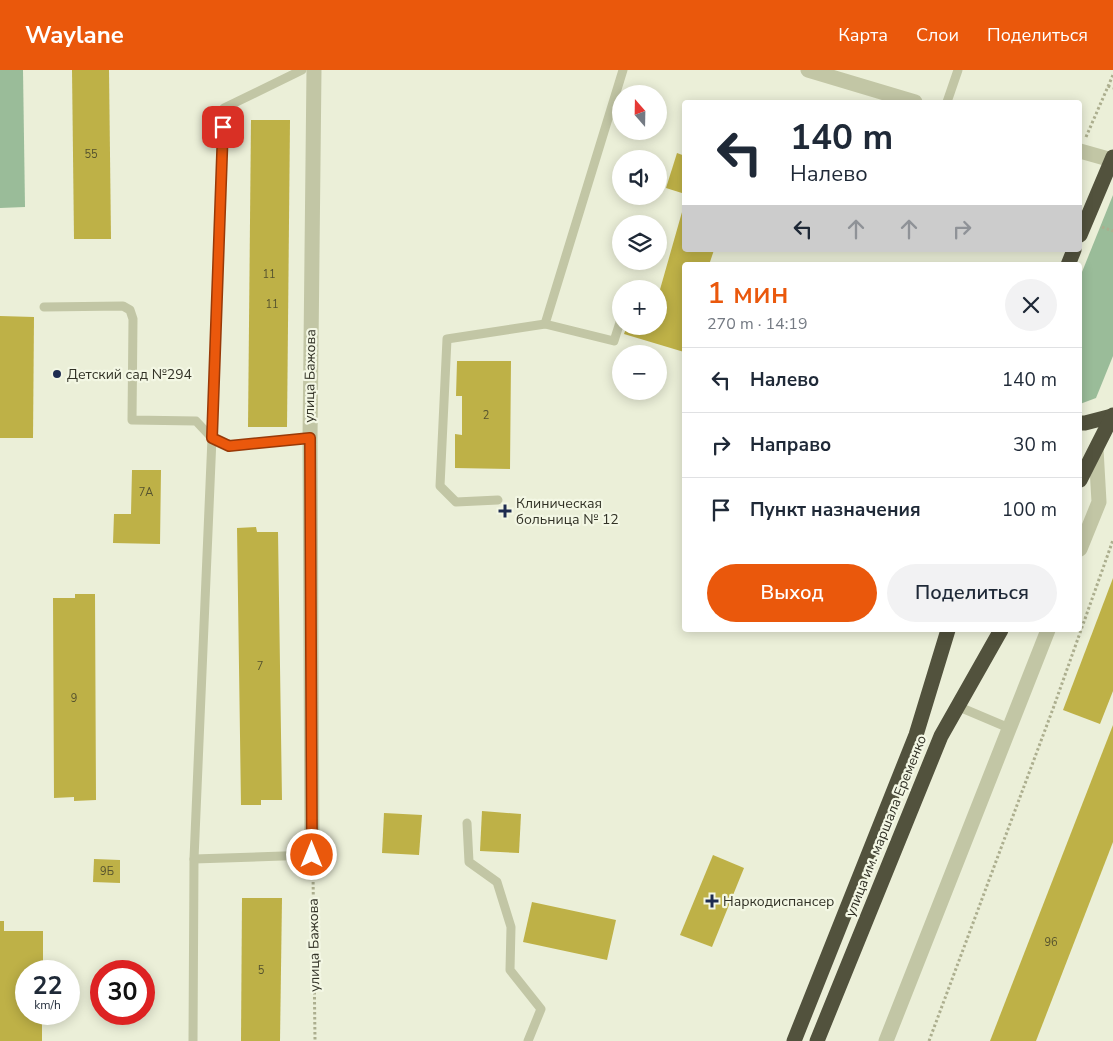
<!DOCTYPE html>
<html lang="ru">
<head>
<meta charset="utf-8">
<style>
  :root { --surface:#fff; --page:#f2f2f3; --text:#1f2937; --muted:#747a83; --line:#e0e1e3; --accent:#ea580c }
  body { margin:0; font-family:"Nunito Sans",sans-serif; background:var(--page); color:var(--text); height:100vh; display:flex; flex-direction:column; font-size:19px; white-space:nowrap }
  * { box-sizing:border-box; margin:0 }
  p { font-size:16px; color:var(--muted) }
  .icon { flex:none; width:28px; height:28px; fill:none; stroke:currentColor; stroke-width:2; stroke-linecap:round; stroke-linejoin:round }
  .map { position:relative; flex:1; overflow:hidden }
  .details { position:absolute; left:682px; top:192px; width:400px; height:370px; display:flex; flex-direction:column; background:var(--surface); border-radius:5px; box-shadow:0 2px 12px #0003 }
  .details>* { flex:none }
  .top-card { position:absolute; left:682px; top:30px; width:400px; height:152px; border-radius:5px; box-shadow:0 2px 12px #0003; background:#fff; color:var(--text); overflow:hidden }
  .needle { width:32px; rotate:340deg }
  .tools { position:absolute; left:612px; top:15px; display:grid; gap:10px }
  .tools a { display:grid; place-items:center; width:55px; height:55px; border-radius:50%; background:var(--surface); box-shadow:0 2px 12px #0003; font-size:25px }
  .speed { position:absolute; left:15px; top:890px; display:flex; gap:10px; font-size:25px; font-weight:700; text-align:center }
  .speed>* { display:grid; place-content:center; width:65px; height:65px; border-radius:50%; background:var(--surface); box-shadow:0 2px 12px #0003; line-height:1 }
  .speed small { font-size:12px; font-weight:400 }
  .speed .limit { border:8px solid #d22; background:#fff; color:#111 }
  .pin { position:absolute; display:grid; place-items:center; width:42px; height:42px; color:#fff; margin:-21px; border-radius:10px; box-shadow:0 2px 8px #0006 }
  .me { position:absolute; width:55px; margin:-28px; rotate:0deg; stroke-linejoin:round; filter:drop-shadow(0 0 4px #0008) }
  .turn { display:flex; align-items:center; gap:18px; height:105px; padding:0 25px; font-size:22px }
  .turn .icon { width:65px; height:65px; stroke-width:2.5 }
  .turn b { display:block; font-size:35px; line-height:42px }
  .lanes { display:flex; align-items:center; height:48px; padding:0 25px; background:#0003; justify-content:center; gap:25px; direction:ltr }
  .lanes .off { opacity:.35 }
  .round { display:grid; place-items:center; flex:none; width:52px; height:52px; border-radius:26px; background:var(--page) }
  .headline { display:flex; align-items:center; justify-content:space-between; height:85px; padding:0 25px }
  h1 { font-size:30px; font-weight:600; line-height:38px; color:var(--accent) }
  .button { display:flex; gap:10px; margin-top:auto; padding:10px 25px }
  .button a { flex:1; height:58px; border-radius:30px; background:var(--accent); color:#fff; font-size:20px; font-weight:600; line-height:58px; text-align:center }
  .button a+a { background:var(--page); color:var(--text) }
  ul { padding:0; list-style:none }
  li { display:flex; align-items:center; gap:15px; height:65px; padding:0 25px; border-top:1px solid var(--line) }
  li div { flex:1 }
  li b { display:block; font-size:19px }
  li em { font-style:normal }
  header { display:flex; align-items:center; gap:30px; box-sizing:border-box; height:70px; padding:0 25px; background:var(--accent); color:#fff }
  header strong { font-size:24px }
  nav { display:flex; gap:28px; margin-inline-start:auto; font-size:18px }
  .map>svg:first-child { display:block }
  .green { fill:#9abc99 }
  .building { fill:#beb147 }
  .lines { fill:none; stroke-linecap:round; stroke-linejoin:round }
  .path { stroke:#acae8e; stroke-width:3; stroke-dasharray:2.5 2.5; stroke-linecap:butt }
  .lane { stroke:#c2c6a5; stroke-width:9 }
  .street { stroke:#c2c6a5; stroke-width:15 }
  .highway { stroke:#52523d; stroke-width:15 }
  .route-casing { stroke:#983908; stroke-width:12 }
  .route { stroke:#ea580c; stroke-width:9 }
  .poi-dot { fill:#1e2c50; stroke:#f3f7e4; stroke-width:2 }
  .labels { text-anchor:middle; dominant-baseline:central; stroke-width:4.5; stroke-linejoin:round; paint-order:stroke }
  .number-label { font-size:11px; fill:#55522e }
  .poi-label { font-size:14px; fill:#323226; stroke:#f3f7e4; text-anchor:start }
  .street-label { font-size:14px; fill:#323226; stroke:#f3f7e4 }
</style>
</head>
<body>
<header>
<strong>Waylane</strong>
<nav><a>Карта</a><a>Слои</a><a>Поделиться</a></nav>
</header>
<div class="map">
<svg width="1113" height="971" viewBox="0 0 1113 971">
  <rect width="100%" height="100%" fill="#ebefd8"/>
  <g class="green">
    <polygon points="0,0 23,0 25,137 0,138"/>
    <polygon points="1113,125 1113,286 1096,328 1080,334 1080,207"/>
  </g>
  <g class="building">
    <polygon points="72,0 109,0 111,169 74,169"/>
    <polygon points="251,50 290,50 287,357 248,357"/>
    <polygon points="677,83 685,86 685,124 666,118"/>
    <polygon points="684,135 685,180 714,180 709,195 685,195 684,282 624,264 627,256 659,256 659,223"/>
    <polygon points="0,246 34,247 33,368 0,368"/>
    <polygon points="457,291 511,291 510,399 455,398 455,364 462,365 462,326 456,326"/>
    <polygon points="132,400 161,400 160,474 113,473 114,444 131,444"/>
    <polygon points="256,457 257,462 278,462 282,730 261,730 261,735 241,735 237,458"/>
    <polygon points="1113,508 1113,621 1100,654 1063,640"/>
    <polygon points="75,524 95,524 96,730 74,731 74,727 54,728 53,528 75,528"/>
    <polygon points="1113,655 1113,772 1036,971 990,971"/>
    <polygon points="482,741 521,744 519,783 480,781"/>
    <polygon points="384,743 422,745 419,785 382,783"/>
    <polygon points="713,785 744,798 712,877 680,865"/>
    <polygon points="94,789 120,790 120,813 93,812"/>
    <polygon points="242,828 282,828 280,971 241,971"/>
    <polygon points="532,832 616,850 607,890 523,872"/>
    <polygon points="0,851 4,851 4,861 43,861 43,901 26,901 26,944 42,944 42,971 0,971"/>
  </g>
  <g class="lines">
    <g class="path">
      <polyline points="1108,16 1113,18"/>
      <polyline points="1086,67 1113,5"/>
      <polyline points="1102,157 1113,161"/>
      <polyline points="313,802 315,971"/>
      <polyline points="929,971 1054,636 1113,470"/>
    </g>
    <g class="lane">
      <polyline points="947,32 958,0"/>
      <polyline points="631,219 631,216"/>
      <polyline points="44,237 123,236 130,240 133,249 132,350 196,351 212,368 229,376 310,368"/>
      <polyline points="621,249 614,271 545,254 623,0"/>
      <polyline points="498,430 456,432 440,416 447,269 545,254"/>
      <polyline points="957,636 1009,658"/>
      <polyline points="467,753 469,792 497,812 511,857 510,900 541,939 528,971"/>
      <polyline points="194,789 312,785"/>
      <polyline points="193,971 194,789 212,368 224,38 302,0"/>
    </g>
    <g class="street">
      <polyline points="808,0 915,32"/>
      <polyline points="1080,81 1112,90"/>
      <polyline points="1080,479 1099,432 1096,379"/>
      <polyline points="312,785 310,368 314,0"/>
      <polyline points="886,971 1048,560"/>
    </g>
    <g class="highway">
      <polyline points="1080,165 1113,87"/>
      <polyline points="1068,195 1074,180"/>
      <polyline points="1080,353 1085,353 1112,346"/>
      <polyline points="1080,410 1113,345"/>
      <polyline points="794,971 916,665 948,560"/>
      <polyline points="817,971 941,666 1001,560"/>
    </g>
  </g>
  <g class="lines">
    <defs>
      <polyline id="route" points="223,57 212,368 229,376 310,368 312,785"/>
    </defs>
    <use href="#route" class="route-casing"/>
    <use href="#route" class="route"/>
  </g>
  <g class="poi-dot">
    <circle cx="57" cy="304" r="5"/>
    <path d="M502.5 433.5h5v5h5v5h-5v5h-5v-5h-5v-5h5z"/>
    <path d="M709.5 823.5h5v5h5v5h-5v5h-5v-5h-5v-5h5z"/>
  </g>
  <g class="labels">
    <g class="number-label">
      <text x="91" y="84">55</text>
      <text x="269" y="204">11</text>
      <text x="272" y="234">11</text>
      <text x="486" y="345">2</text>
      <text x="146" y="422">7А</text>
      <text x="260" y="596">7</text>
      <text x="74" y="628">9</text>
      <text x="107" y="801">9Б</text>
      <text x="1051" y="872">96</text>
      <text x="261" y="900">5</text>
    </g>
    <g class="poi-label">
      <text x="67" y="304">Детский сад №294</text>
      <text x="516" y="433">Клиническая<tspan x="516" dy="16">больница № 12</tspan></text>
      <text x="723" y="831">Наркодиспансер</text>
    </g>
    <g class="street-label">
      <text transform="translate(310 306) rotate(-89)">улица Бажова</text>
      <text transform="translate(886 756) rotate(-68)">улица им. маршала Еременко</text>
      <text transform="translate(314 875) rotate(-91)">улица Бажова</text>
    </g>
  </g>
</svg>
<div class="tools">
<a><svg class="needle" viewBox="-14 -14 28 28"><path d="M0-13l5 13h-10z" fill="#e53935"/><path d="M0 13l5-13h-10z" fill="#747a83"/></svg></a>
<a><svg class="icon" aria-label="sound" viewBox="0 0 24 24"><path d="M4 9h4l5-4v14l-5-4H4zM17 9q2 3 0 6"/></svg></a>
<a><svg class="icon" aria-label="layers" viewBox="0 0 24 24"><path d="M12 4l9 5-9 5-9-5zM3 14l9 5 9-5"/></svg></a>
<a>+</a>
<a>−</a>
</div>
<div class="speed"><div>22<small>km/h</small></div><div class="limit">30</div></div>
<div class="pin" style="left:223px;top:57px;background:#d93025"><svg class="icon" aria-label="arrive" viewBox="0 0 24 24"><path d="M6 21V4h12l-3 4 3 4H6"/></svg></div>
<svg class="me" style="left:312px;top:785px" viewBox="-20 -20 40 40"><circle r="17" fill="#ea580c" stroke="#fff" stroke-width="3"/><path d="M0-11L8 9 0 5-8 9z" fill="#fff"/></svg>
<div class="top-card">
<div class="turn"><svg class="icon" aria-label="left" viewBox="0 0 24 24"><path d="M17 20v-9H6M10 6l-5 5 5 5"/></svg><div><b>140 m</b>Налево</div></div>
<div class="lanes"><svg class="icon" aria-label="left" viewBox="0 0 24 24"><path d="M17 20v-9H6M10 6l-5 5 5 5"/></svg><svg class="icon off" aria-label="ahead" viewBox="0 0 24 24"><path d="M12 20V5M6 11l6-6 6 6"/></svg><svg class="icon off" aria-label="ahead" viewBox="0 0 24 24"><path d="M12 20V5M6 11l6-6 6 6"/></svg><svg class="icon off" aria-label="right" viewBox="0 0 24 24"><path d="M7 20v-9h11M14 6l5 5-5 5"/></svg></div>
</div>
<section class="details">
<div class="headline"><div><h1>1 мин</h1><p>270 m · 14:19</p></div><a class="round"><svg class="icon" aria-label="close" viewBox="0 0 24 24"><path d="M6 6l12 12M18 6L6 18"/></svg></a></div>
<ul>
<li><svg class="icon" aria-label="left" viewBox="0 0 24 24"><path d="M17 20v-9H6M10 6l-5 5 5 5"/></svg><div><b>Налево</b></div><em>140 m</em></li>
<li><svg class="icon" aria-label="right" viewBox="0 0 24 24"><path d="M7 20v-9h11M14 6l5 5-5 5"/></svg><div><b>Направо</b></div><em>30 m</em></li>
<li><svg class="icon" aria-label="arrive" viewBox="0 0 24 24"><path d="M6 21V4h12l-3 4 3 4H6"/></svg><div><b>Пункт назначения</b></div><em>100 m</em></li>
</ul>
<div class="button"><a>Выход</a><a>Поделиться</a></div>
</section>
</div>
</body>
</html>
